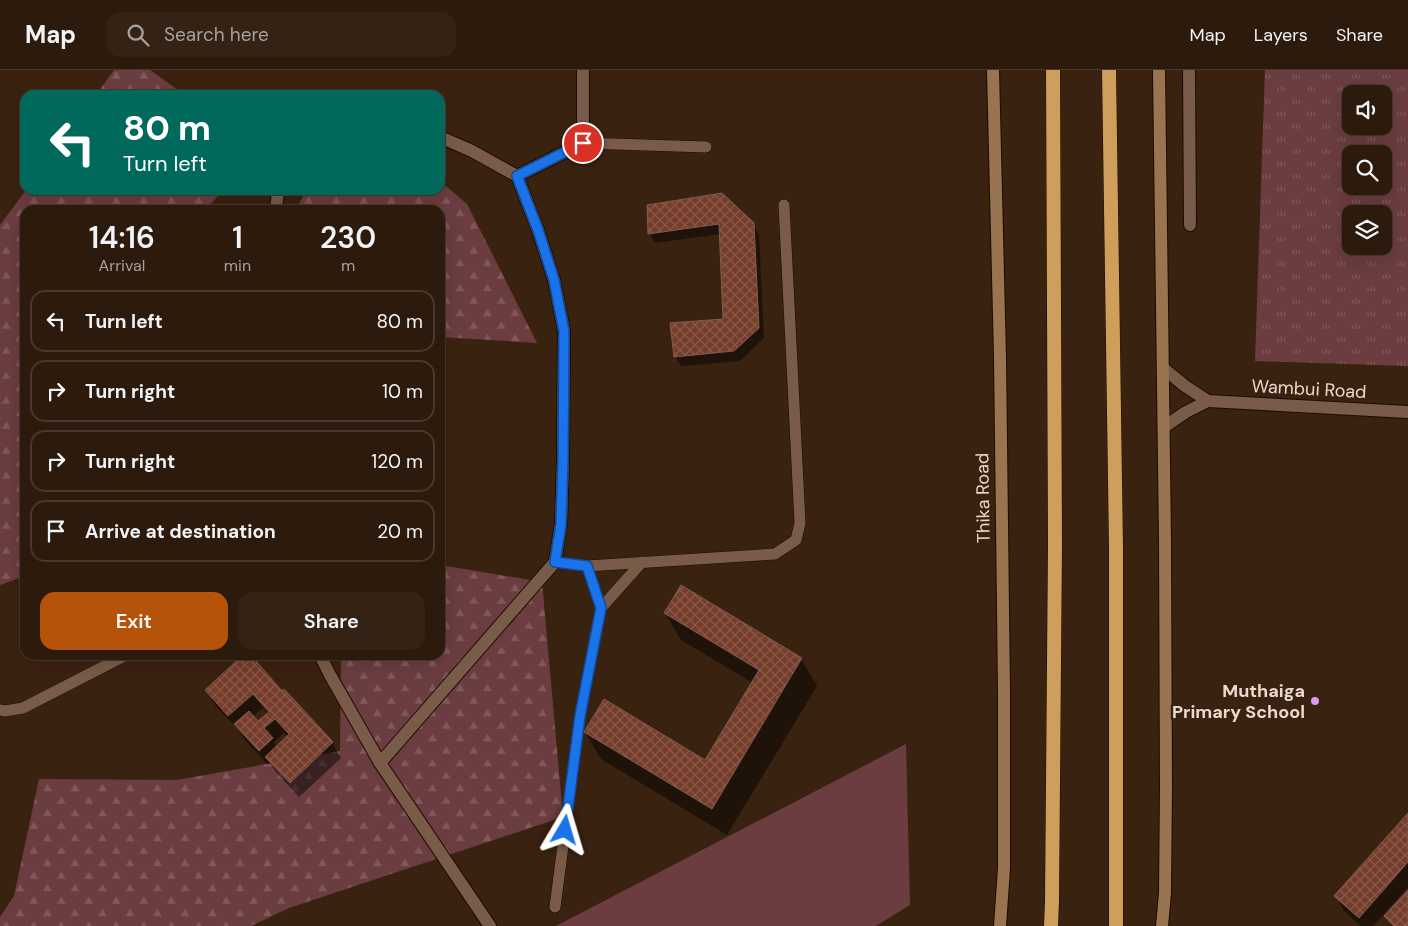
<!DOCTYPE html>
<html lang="en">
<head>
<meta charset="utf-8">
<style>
  :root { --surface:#2c1a0c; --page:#342315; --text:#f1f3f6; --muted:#a6a19d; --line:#48382d; --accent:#b45309 }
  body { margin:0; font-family:"DM Sans",sans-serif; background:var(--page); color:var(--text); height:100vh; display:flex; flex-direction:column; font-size:19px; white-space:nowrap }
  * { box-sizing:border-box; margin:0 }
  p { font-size:16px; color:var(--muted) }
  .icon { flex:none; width:28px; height:28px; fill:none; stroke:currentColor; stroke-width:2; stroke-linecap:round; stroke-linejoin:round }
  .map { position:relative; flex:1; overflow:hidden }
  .sheet { position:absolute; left:20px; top:135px; width:425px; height:455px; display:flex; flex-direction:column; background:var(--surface); border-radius:15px; box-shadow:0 5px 20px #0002,0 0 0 1px var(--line) }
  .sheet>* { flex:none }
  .banner { position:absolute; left:20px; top:20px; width:425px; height:105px; border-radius:15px; box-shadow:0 5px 20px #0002,0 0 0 1px var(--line); background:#00695c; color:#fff; overflow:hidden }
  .controls { position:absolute; left:1342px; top:15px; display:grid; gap:10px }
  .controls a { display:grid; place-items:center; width:50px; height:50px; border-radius:10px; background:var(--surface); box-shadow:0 5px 20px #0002,0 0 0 1px var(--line); font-size:25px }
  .pin { position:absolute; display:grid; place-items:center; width:42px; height:42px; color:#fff; margin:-21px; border:2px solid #fff; border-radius:50%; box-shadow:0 1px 5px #0007 }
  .me { position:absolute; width:55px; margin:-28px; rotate:7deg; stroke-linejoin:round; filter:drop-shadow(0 0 4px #0008) }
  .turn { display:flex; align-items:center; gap:18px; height:105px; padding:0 20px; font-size:22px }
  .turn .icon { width:65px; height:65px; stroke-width:2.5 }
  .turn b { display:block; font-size:35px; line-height:42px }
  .eta { display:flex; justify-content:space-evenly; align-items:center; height:85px; text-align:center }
  .eta b { font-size:30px; font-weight:600; line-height:35px }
  .action { display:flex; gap:10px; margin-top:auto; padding:10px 20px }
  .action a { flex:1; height:58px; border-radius:15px; background:var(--accent); color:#fff; font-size:20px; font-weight:600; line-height:58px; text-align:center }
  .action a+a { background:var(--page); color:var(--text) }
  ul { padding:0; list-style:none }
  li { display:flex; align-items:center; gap:15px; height:62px; margin:0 10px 8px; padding:0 10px; border:2px solid var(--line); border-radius:15px }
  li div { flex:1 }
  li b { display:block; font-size:19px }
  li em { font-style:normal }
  header { display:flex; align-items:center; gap:30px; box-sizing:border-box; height:70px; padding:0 25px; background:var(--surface); border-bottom:1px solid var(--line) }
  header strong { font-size:24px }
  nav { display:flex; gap:28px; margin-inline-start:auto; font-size:18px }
  .search { width:350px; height:45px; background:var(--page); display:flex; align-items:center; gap:12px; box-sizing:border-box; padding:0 18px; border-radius:15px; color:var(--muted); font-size:19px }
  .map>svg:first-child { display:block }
  .grass { fill:url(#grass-tufts); fill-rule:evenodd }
  .forest { fill:url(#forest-firs) }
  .pitch { fill:#6b3d40 }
  .shadow { fill:#0007; fill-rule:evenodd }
  .building { fill:url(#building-cross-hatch); stroke:#7e5c53 }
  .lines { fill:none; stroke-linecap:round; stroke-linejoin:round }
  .service-casing { stroke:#200a00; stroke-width:12 }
  .pedestrian-casing { stroke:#200a00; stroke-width:14 }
  .minor-casing { stroke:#200a00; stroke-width:14 }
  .secondary-casing { stroke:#200a00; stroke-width:14 }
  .trunk-casing { stroke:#200a00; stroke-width:15 }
  .service { stroke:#785c49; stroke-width:11 }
  .pedestrian { stroke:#785c49; stroke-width:12 }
  .minor { stroke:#785c49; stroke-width:12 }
  .secondary { stroke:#987550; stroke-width:12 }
  .trunk { stroke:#ce9f5c; stroke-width:14 }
  .route-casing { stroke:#114b97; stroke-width:12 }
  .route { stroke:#1a73e8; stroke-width:9 }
  .poi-dot { fill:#d99af7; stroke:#3a2210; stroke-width:2 }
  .labels { text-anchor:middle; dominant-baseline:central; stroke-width:5; stroke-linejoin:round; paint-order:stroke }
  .street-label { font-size:18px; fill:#e9d9ce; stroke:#3a2210 }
  .poi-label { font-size:18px; font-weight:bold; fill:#e9d9ce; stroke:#3a2210; text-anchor:end }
</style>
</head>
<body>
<header>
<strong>Map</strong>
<div class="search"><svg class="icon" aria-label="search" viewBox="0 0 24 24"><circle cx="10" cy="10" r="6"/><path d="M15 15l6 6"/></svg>Search here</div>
<nav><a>Map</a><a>Layers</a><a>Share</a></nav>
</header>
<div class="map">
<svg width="1408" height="856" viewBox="0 0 1408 856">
  <defs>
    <pattern id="grass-tufts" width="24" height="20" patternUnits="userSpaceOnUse" patternTransform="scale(1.25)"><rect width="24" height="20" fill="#6b3d40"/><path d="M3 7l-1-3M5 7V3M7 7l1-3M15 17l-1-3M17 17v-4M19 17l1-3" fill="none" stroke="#80585a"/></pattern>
    <pattern id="forest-firs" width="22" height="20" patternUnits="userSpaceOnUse" patternTransform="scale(1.25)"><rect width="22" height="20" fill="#6b3d40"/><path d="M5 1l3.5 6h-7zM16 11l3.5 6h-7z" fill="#80585a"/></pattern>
    <pattern id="building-cross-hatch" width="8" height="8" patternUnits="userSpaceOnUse" patternTransform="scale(1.25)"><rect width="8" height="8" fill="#763c2c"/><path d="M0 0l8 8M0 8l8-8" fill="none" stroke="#8a5849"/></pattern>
  </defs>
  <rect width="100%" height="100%" fill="#3a2210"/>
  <path class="grass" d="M 1265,0 L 1408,0 L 1408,296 L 1255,291 ZM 1351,24 L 1384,24 L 1384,56 L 1351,56 ZM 1351,84 L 1384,84 L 1384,116 L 1351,116 ZM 1351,144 L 1384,144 L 1384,176 L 1351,176 Z"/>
  <g class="forest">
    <polygon points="114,0 150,0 185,25 96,25"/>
    <polygon points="440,111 467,134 537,273 440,267 440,140 296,140 305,122 307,120 440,120"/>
    <polygon points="26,120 223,120 206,140 25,140 25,506 0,515 0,155"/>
    <polygon points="440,495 542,512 563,747 289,838 251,856 0,856 0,847 14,826 39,709 177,710 340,681 341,585 440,585"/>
  </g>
  <polygon class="pitch" points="906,674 910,835 876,856 556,856"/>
  <g class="shadow">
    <polygon points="648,136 753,154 759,165 764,268 740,291 681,296 675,286 724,250 721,164 655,173 650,164"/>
    <polygon points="665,543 801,589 817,616 727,765 601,689 585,662 705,692 753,613 681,570"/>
    <path d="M 245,585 L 250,585 L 280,621 L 332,673 L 341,688 L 299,727 L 276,702 L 270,693 L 268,695 L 244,669 L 238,659 L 215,635 L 206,620 ZM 263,638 L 268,644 L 258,653 L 252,647 ZM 284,663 L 288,667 L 277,677 L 274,672 Z"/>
    <polygon points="1408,745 1408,817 1373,856 1361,856 1344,841 1336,826"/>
  </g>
  <g class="building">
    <polygon points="722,123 754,153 759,258 734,281 674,287 670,253 723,249 719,154 648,164 647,135"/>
    <polygon points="681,515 802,588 712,739 584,662 604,629 705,690 759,600 664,543"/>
    <polygon points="243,585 251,585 281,620 285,620 333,672 290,713 265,687 289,664 275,649 264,658 273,668 259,681 234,654 249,641 258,651 269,642 253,624 228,646 205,620"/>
    <polygon points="1408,743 1408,792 1359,848 1334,826"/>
    <polygon points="1408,820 1408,856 1394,856 1384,846"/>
  </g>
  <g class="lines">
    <defs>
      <g id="service">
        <polyline points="583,73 706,77"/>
        <polyline points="555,492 587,496 775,484 796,470 800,453 784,135"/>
        <polyline points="587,496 601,538"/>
        <polyline points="0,640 5,641 23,638 126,585"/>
        <polyline points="555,837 580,646 601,538 642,492"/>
      </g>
      <polyline id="pedestrian" points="1189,0 1190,155"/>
      <g id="minor">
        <polyline points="440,67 472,81 517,106"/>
        <polyline points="276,140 278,120"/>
        <polyline points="1163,298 1185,316 1208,331 1408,342"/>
        <polyline points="1164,357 1186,342 1208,331"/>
        <polyline points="320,585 330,605 380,693"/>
        <polyline points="490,856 380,693 555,492 561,454 563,390 564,261 554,210 538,160 517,106 583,73 583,0"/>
      </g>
      <g id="secondary">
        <polyline points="993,0 1000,287 1004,622 1004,798 1000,856"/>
        <polyline points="1159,0 1165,471 1166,718 1165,823 1162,856"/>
      </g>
      <g id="trunk">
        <polyline points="1109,0 1116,478 1116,856"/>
        <polyline points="1051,856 1052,831 1055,474 1053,0"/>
      </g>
    </defs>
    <use href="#service" class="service-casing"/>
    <use href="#pedestrian" class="pedestrian-casing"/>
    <use href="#minor" class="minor-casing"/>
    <use href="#secondary" class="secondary-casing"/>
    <use href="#trunk" class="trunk-casing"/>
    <use href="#service" class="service"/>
    <use href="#pedestrian" class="pedestrian"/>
    <use href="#minor" class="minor"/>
    <use href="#secondary" class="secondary"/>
    <use href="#trunk" class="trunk"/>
  </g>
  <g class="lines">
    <defs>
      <polyline id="route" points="565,760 580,646 601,538 587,496 555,492 561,454 563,390 564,261 554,210 538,160 517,106 583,73"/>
    </defs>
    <use href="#route" class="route-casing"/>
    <use href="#route" class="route"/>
  </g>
  <circle class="poi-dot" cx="1315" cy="631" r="5"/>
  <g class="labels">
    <g class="street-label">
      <text transform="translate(1309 319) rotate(3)">Wambui Road</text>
      <text transform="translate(983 428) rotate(-91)">Thika Road</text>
    </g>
    <g class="poi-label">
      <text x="1305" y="621">Muthaiga<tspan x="1305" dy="21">Primary School</tspan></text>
    </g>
  </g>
</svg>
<div class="controls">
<a><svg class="icon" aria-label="sound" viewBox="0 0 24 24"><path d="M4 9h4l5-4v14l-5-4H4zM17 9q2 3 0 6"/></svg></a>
<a><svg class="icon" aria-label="search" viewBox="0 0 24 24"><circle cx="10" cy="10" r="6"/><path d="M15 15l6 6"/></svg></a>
<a><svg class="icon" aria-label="layers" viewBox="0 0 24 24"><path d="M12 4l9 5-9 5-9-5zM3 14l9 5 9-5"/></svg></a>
</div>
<div class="pin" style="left:583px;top:73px;background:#d93025"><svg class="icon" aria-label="arrive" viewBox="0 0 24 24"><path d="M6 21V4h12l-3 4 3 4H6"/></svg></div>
<svg class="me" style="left:565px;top:760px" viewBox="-20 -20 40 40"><path d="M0-17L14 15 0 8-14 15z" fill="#1a73e8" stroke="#fff" stroke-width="4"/></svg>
<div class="banner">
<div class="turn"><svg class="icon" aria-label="left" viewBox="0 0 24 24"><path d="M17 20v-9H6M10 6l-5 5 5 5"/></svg><div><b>80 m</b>Turn left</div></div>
</div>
<section class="sheet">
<div class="eta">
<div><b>14:16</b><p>Arrival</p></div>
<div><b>1</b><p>min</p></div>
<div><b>230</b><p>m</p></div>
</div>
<ul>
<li><svg class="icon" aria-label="left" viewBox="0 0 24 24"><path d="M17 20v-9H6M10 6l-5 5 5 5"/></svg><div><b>Turn left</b></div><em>80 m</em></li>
<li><svg class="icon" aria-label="right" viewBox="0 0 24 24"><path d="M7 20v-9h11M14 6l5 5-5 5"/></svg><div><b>Turn right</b></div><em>10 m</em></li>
<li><svg class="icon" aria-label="right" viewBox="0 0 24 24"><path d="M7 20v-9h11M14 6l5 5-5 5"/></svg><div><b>Turn right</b></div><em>120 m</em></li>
<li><svg class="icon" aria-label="arrive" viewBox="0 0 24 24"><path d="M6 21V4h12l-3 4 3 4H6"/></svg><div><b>Arrive at destination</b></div><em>20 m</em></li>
</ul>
<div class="action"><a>Exit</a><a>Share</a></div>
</section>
</div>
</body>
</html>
